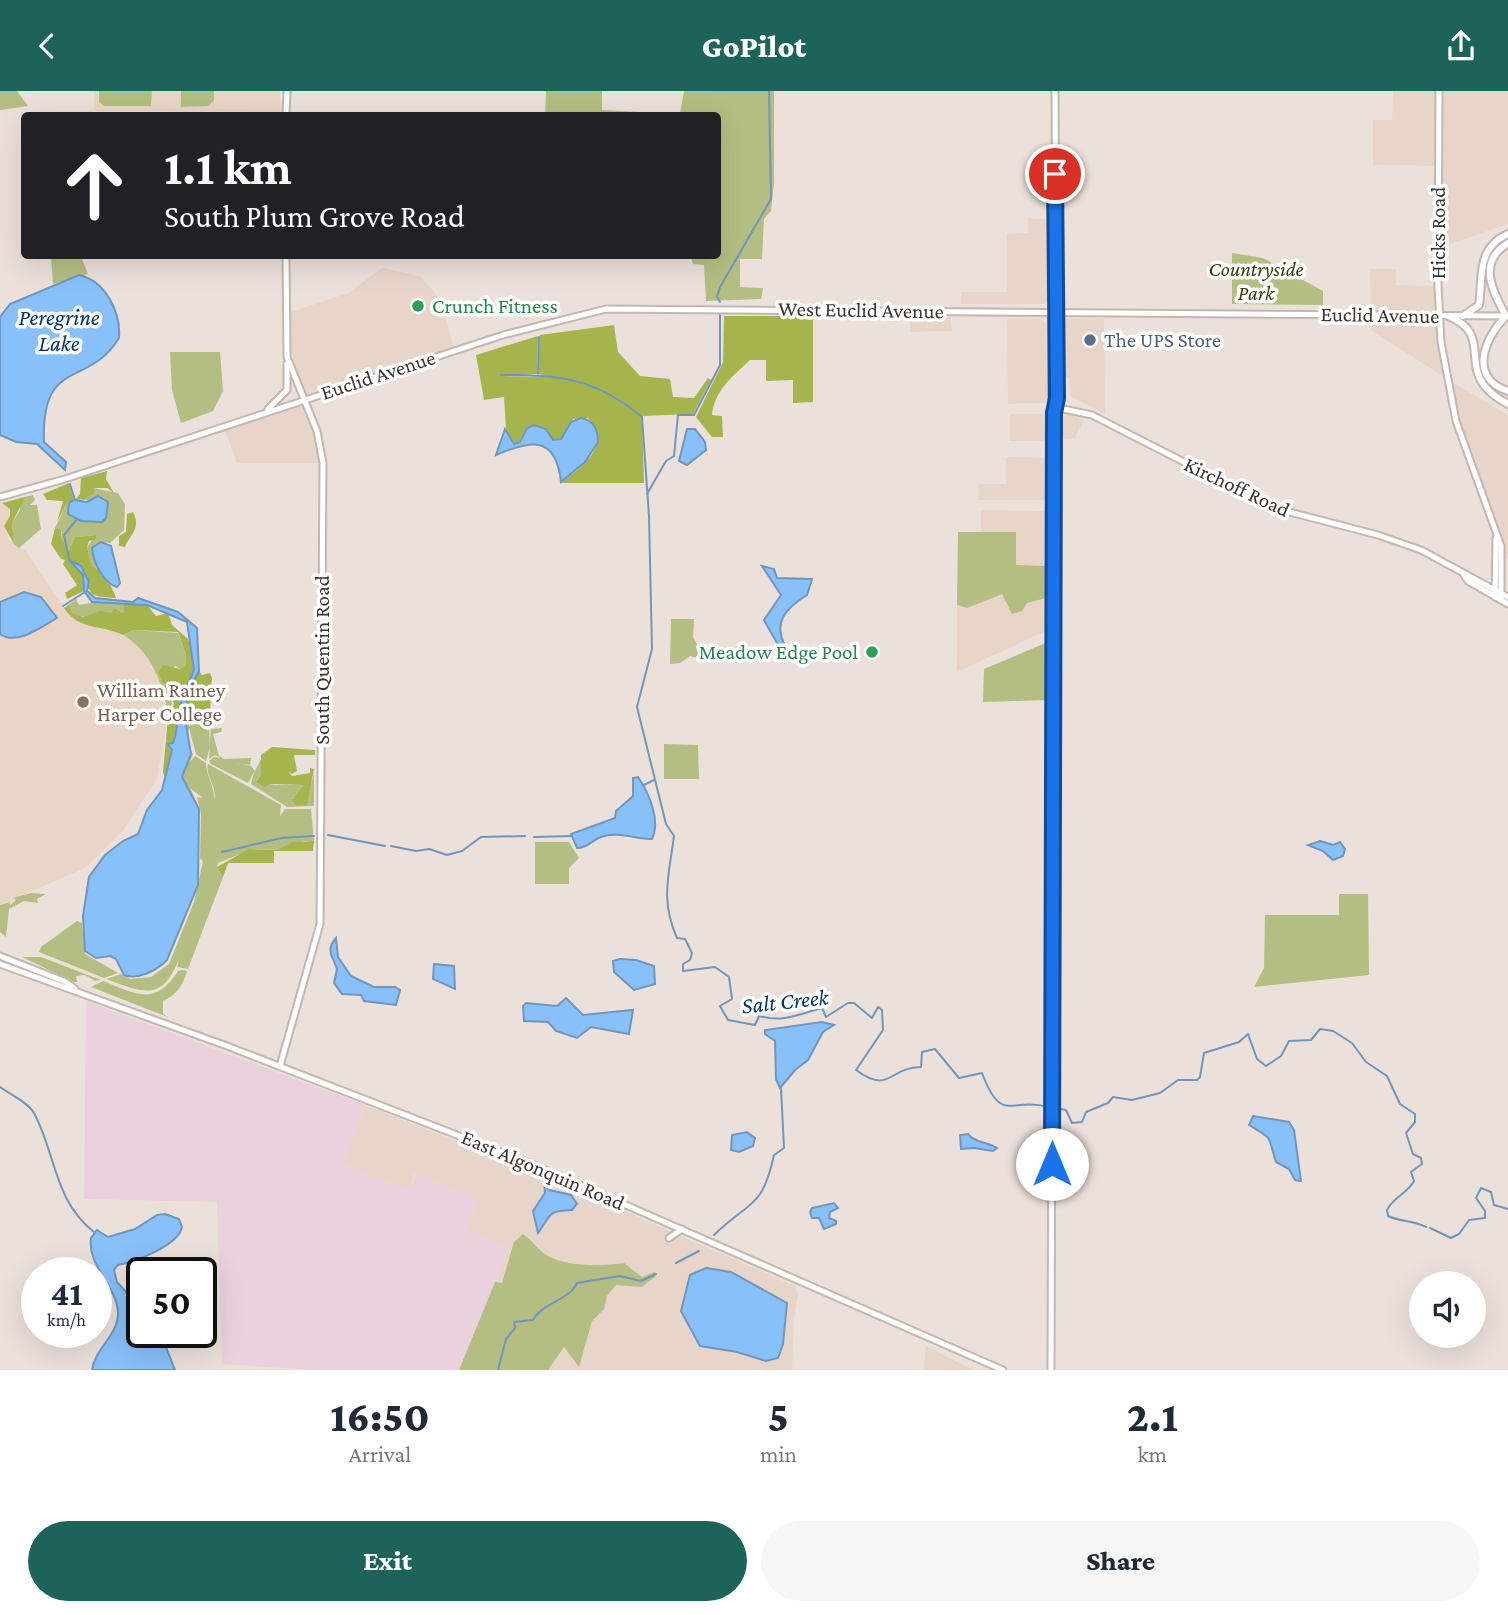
<!DOCTYPE html>
<html lang="en">
<head>
<meta charset="utf-8">
<style>
  :root { --surface:#fff; --page:#f6f6f7; --text:#1f2937; --muted:#747a83; --accent:#1c645a }
  body { margin:0; font-family:"Crimson Pro",serif; background:var(--page); color:var(--text); height:100vh; display:flex; flex-direction:column; font-size:26px; white-space:nowrap }
  * { box-sizing:border-box; margin:0 }
  p { font-size:23px; color:var(--muted) }
  .icon { flex:none; width:38px; height:38px; fill:none; stroke:currentColor; stroke-width:2; stroke-linecap:round; stroke-linejoin:round }
  .map { position:relative; height:1279px; overflow:hidden }
  .panel { display:flex; flex-direction:column; background:var(--surface); flex:1 }
  .panel>* { flex:none }
  .top-card { position:absolute; left:21px; top:21px; width:700px; height:147px; border-radius:7px; box-shadow:0 7px 28px #0002; background:#202124; color:#fff; overflow:hidden }
  .tools { position:absolute; left:1409px; top:1180px; display:grid; gap:14px }
  .tools a { display:grid; place-items:center; width:77px; height:77px; border-radius:50%; background:var(--surface); box-shadow:0 7px 28px #0002; font-size:35px }
  .speed { position:absolute; left:21px; top:1166px; display:flex; gap:14px; font-size:35px; font-weight:700; text-align:center }
  .speed>* { display:grid; place-content:center; width:91px; height:91px; border-radius:50%; background:var(--surface); box-shadow:0 7px 28px #0002; line-height:1 }
  .speed small { font-size:18px; font-weight:400 }
  .speed .limit { border:4px solid #111; border-radius:10px; background:#fff; color:#111 }
  .pin { position:absolute; display:grid; place-items:center; width:60px; height:60px; color:#fff; margin:-30px; border:4px solid #fff; border-radius:50%; box-shadow:0 2px 7px #0007 }
  .me { position:absolute; width:77px; margin:-38px; rotate:0deg; stroke-linejoin:round; filter:drop-shadow(0 0 5px #0008) }
  .turn { display:flex; align-items:center; gap:24px; height:147px; padding:0 28px; font-size:32px }
  .turn .icon { width:91px; height:91px; stroke-width:2.5 }
  .turn b { display:block; font-size:49px; line-height:60px }
  .eta { display:flex; justify-content:space-evenly; align-items:center; height:119px; text-align:center }
  .eta b { font-size:42px; font-weight:800; line-height:49px }
  .cta { display:flex; gap:14px; margin-top:auto; padding:14px 28px }
  .cta a { flex:1; height:80px; border-radius:42px; background:var(--accent); color:#fff; font-size:28px; font-weight:800; line-height:80px; text-align:center }
  .cta a+a { background:var(--page); color:var(--text) }
  header { display:flex; justify-content:space-between; align-items:center; height:91px; padding:0 28px; background:var(--accent); color:#fff; font-size:32px; font-weight:800 }
  .map>svg:first-child { display:block }
  .built { fill:#e8d5ca }
  .industrial { fill:#e9d2de }
  .education { fill:#e9d5c6 }
  .green { fill:#b4be82 }
  .forest { fill:#a6b44e }
  .water { fill:#88c0fa; stroke:#7096be; stroke-width:2 }
  .lines { fill:none; stroke-linecap:round; stroke-linejoin:round }
  .stream { stroke:#7096be; stroke-width:2 }
  .major-casing { stroke:#c2b7b1; stroke-width:9 }
  .highway-casing { stroke:#c2b7b1; stroke-width:10 }
  .major { stroke:#fff; stroke-width:5 }
  .highway { stroke:#fff; stroke-width:6 }
  .route-casing { stroke:#114b97; stroke-width:18 }
  .route { stroke:#1a73e8; stroke-width:12 }
  .leisure-dot { fill:#2e9e5b; stroke:#fff; stroke-width:2.5 }
  .service-dot { fill:#5c6f8a; stroke:#fff; stroke-width:2.5 }
  .education-dot { fill:#8d6e63; stroke:#fff; stroke-width:2.5 }
  .labels { text-anchor:middle; dominant-baseline:central; stroke-width:7; stroke-linejoin:round; paint-order:stroke }
  .street-label { font-size:21px; fill:#393532; stroke:#fff }
  .park-label { font-size:21px; font-style:italic; fill:#383e13; stroke:#fff }
  .leisure-label { font-size:21px; fill:#27864d; stroke:#fff; text-anchor:start }
  .service-label { font-size:21px; fill:#4e5e75; stroke:#fff; text-anchor:start }
  .education-label { font-size:21px; fill:#785e54; stroke:#fff; text-anchor:start }
  .water-label { font-size:23px; font-style:italic; fill:#003562; stroke:#fff }
</style>
</head>
<body>
<header><svg class="icon" aria-label="back" viewBox="0 0 24 24"><path d="M15 5l-7 7 7 7"/></svg>GoPilot<svg class="icon" aria-label="share" viewBox="0 0 24 24"><path d="M12 15V3M7 8l5-5 5 5M5 13v7h14v-7"/></svg></header>
<div class="map">
<svg width="1508" height="1279" viewBox="0 0 1508 1279">
  <rect width="100%" height="100%" fill="#ece1da"/>
  <g class="built">
    <polygon points="1393,0 1508,0 1508,133 1439,157 1438,75 1373,74 1373,29 1392,29"/>
    <polygon points="1028,127 1047,128 1047,210 1044,213 961,213 961,201 1007,201 1007,143 1028,142"/>
    <polygon points="382,177 420,185 436,203 445,222 454,259 304,308 317,340 323,372 237,372 223,335 304,308 287,266 285,219 297,219 348,202"/>
    <polygon points="1370,178 1396,178 1396,194 1438,195 1447,288 1508,324 1508,469 1473,385 1447,288 1371,239"/>
    <polygon points="910,226 951,226 952,240 910,241"/>
    <polygon points="1007,228 1042,228 1046,233 1046,312 1008,313"/>
    <polygon points="1062,228 1104,228 1105,323 1070,305 1069,287 1061,287"/>
    <rect x="1010" y="323" width="36" height="27"/>
    <polygon points="1069,323 1084,329 1075,347 1060,348 1059,328"/>
    <polygon points="1006,366 1045,367 1046,409 978,409 979,393 1006,393"/>
    <polygon points="981,419 1045,420 1046,475 1015,475 1016,441 981,441"/>
    <polygon points="365,1014 540,1083 795,1195 798,1204 794,1228 792,1279 459,1279 509,1157 466,1139 478,1108 415,1083 409,1099 342,1074"/>
    <polygon points="926,1255 961,1273 974,1279 924,1279"/>
  </g>
  <polygon class="industrial" points="86,910 365,1014 342,1074 409,1099 416,1083 479,1107 466,1139 509,1157 459,1279 310,1279 222,1273 217,1111 84,1108"/>
  <g class="education">
    <polygon points="94,0 280,0 280,21 94,20"/>
    <polygon points="0,410 10,418 8,448 26,460 68,522 96,536 121,542 141,557 161,593 168,627 157,688 122,741 85,777 0,814"/>
    <polygon points="958,441 1016,441 1016,475 1046,475 1046,540 957,581"/>
  </g>
  <g class="green">
    <polygon points="0,0 17,0 28,15 0,19"/>
    <polygon points="99,0 152,0 151,15 104,15 99,11"/>
    <polygon points="181,0 214,0 214,9 209,15 181,16"/>
    <polygon points="546,0 602,0 602,19 680,23 684,0 774,0 774,92 771,120 764,128 762,168 740,168 740,196 763,197 761,208 706,210 704,174 693,173 691,167 718,164 718,24 545,24"/>
    <polygon points="1232,162 1263,167 1323,200 1323,214 1232,213"/>
    <polygon points="51,165 81,165 88,183 53,193"/>
    <polygon points="170,261 220,261 223,300 213,320 181,332 172,299"/>
    <polygon points="93,397 118,402 125,413 124,439 110,452 101,451 92,462 99,478 96,479 92,477 87,456 96,444 75,446 69,459 61,446 62,441 55,437 67,412 69,412 68,419 81,430 102,431 96,409 81,409 94,402"/>
    <polygon points="33,404 35,409 30,414 37,414 41,438 19,457 14,453 12,432 20,419 19,413 25,406"/>
    <polygon points="958,441 1016,441 1016,474 1046,475 1046,507 1027,512 1022,520 1012,523 1002,503 967,517 957,514"/>
    <path d="M 76,508 L 79,514 L 100,510 L 124,513 L 123,522 L 115,517 L 112,522 C 103,521 79,529 73,523 C 71,520 70,517 67,515 Z"/>
    <polygon points="671,528 694,528 693,546 705,569 690,565 680,572 670,573"/>
    <path d="M 134,539 L 178,542 L 186,564 L 185,575 L 180,578 L 175,575 L 163,589 C 175,599 173,614 168,627 C 165,596 151,560 123,544 Z"/>
    <polygon points="1048,551 1049,609 983,611 984,578"/>
    <polygon points="185,628 189,630 189,635 194,628 204,636 209,636 210,656 206,670 196,663 189,637 188,647"/>
    <polygon points="211,635 212,638 222,637 221,641 213,643 219,665 224,668 251,667 250,674 236,672 251,675 255,680 261,668 261,683 256,690 274,694 304,694 296,707 292,707 300,713 307,710 314,682 314,715 287,716 251,693 254,681 248,692 211,673 209,670 214,666 220,667 215,664 209,668"/>
    <polygon points="664,653 698,654 699,688 664,688"/>
    <path d="M 190,659 L 193,663 L 190,671 L 195,665 L 206,672 C 206,685 215,695 214,709 C 218,696 205,686 208,673 L 281,714 L 280,725 L 285,718 L 311,718 L 314,750 L 304,750 L 278,759 L 252,758 L 218,772 L 217,776 L 223,786 L 188,878 L 177,876 L 179,868 C 162,911 144,902 106,888 L 121,883 L 130,888 L 151,886 L 169,873 L 194,811 L 203,770 L 200,768 L 201,723 L 197,706 L 203,707 L 191,698 L 185,684 L 199,718 L 182,686 Z"/>
    <polygon points="535,751 569,751 579,767 569,777 569,793 535,793"/>
    <polygon points="31,802 46,803 37,808 38,812 24,810 9,818 6,846 0,841 0,814 10,811 10,814 16,809 13,807"/>
    <polygon points="1339,803 1368,803 1369,884 1254,896 1264,877 1265,824 1339,824"/>
    <polygon points="77,830 82,832 85,863 118,882 104,887 39,861 41,856"/>
    <polygon points="22,866 41,866 101,889 95,890 85,884 76,885 77,891 74,891"/>
    <path d="M 182,879 L 187,880 C 183,894 177,904 163,910 L 163,923 L 170,927 L 91,896 L 103,890 C 137,903 155,916 178,880 Z"/>
    <path d="M 523,1143 C 532,1149 539,1160 548,1165 C 567,1176 603,1175 624,1172 L 642,1186 L 655,1181 L 656,1185 L 642,1196 L 616,1194 L 607,1205 L 604,1218 L 592,1230 L 579,1276 L 564,1256 L 548,1279 L 459,1279 L 495,1191 L 502,1192 L 514,1151 Z"/>
  </g>
  <g class="forest">
    <path d="M 724,225 L 813,225 L 813,311 L 793,312 L 793,289 L 766,290 L 766,269 L 750,269 C 733,285 714,300 712,324 L 722,325 L 723,346 L 712,346 L 696,326 L 723,271 Z"/>
    <path d="M 614,234 L 618,261 L 640,285 L 670,288 L 673,306 L 694,307 L 708,287 L 711,289 L 693,323 L 642,325 L 644,392 L 561,392 C 583,375 612,355 588,327 L 573,328 L 561,347 L 553,349 L 546,337 L 534,334 L 526,337 L 519,351 L 514,352 L 506,338 L 504,306 L 484,309 L 476,264 L 538,245 L 537,283 L 501,285 L 555,286 L 581,291 L 538,283 L 540,244 Z"/>
    <polygon points="107,380 106,388 114,402 107,397 94,397 94,402 85,408 75,409 80,403 81,387"/>
    <polygon points="69,392 74,409 67,412 57,431 63,410 47,409 43,403"/>
    <polygon points="25,406 12,432 14,453 4,435 10,425 10,418 2,412"/>
    <path d="M 133,421 C 142,437 129,445 125,456 L 119,455 L 119,445 L 126,441 L 127,423 Z"/>
    <path d="M 55,437 L 61,439 L 61,446 L 69,459 L 75,446 L 96,444 L 96,448 L 89,450 L 87,456 L 92,476 C 104,480 112,495 116,507 C 84,505 92,504 82,477 L 75,473 L 73,474 L 83,484 L 84,500 L 67,508 L 65,502 L 77,494 L 63,473 L 65,469 L 61,468 L 51,453 Z"/>
    <path d="M 124,513 L 147,514 L 156,525 L 168,522 L 172,534 L 188,548 L 195,568 L 194,579 L 182,606 L 173,652 L 168,652 L 172,659 L 165,686 L 163,681 L 168,627 L 174,613 L 168,594 L 163,592 L 158,581 L 163,574 L 180,578 L 185,575 L 186,564 L 178,541 L 134,539 L 123,544 C 101,533 79,540 64,517 L 69,514 L 72,522 L 83,526 L 100,520 L 111,522 L 115,517 L 123,522 Z"/>
    <polygon points="199,580 202,584 210,582 212,587 209,636 201,639 198,630 185,628 187,603"/>
    <polygon points="272,656 315,659 315,664 294,664 297,680 292,683 288,680 292,685 310,682 310,677 314,678 307,714 296,714 292,709 304,694 269,693 265,696 256,691 261,683 261,664"/>
    <polygon points="314,750 313,760 274,760 274,772 228,772 223,786 217,776 249,758 278,759 292,751"/>
  </g>
  <g class="water">
    <path d="M 79,184 C 106,190 121,222 119,247 C 88,298 41,265 44,351 L 66,371 L 65,379 L 37,353 L 16,351 L 0,344 L 0,226 L 10,213 Z"/>
    <path d="M 581,327 C 593,329 598,339 598,351 L 585,371 L 561,391 C 556,344 531,349 496,364 L 505,338 L 514,353 L 520,351 L 527,337 L 534,334 L 546,338 L 553,349 L 561,348 L 571,331 Z"/>
    <polygon points="687,338 695,338 705,351 706,359 687,374 679,370"/>
    <polygon points="98,405 108,411 106,427 102,431 81,430 68,423 69,412 74,409 87,411"/>
    <path d="M 101,451 L 111,455 L 120,492 L 117,496 C 103,492 93,471 92,457 Z"/>
    <path d="M 69,469 L 81,475 L 89,491 L 87,500 L 95,507 L 133,511 L 138,507 L 178,521 L 197,537 L 199,580 L 187,603 L 185,628 L 191,663 L 182,686 L 199,718 L 198,794 L 167,869 C 156,880 138,889 124,884 L 116,868 L 110,865 L 96,867 L 85,860 L 83,825 L 89,786 L 105,764 L 123,750 L 138,743 L 147,719 L 162,699 L 172,659 L 168,653 L 173,652 L 175,646 L 182,606 L 194,579 L 187,531 L 147,514 L 92,511 L 84,500 L 83,484 Z"/>
    <path d="M 762,475 L 774,478 L 777,487 L 812,488 L 807,504 C 786,517 771,532 787,558 L 777,552 L 764,529 L 781,504 Z"/>
    <path d="M 24,501 L 41,506 L 57,527 C 41,536 17,555 0,543 L 0,511 Z"/>
    <path d="M 638,686 C 649,702 661,730 652,748 C 636,748 617,740 601,746 C 592,749 588,757 577,757 L 571,743 L 615,727 L 616,720 L 633,705 L 633,687 Z"/>
    <polygon points="1320,750 1333,754 1340,751 1345,758 1343,765 1333,769 1323,760 1308,754"/>
    <path d="M 336,847 L 338,866 L 351,885 L 374,896 L 395,896 L 400,899 L 396,914 L 364,910 L 361,904 L 342,903 L 334,892 L 337,878 C 333,865 325,860 336,847 Z"/>
    <polygon points="620,868 636,869 654,875 655,893 634,899 614,881 613,870"/>
    <polygon points="434,873 454,875 455,898 433,888"/>
    <polygon points="566,907 583,924 633,919 629,943 591,936 577,947 556,940 548,931 524,930 523,915 526,912 557,915"/>
    <polygon points="822,931 834,934 823,941 808,969 795,979 780,997 776,988 775,950 765,943 765,939"/>
    <path d="M 1253,1025 L 1289,1031 L 1294,1039 L 1301,1090 L 1295,1089 L 1289,1078 L 1276,1071 C 1267,1043 1274,1049 1249,1034 Z"/>
    <polygon points="747,1041 755,1047 753,1055 739,1061 731,1059 732,1044"/>
    <path d="M 968,1043 C 975,1052 988,1051 997,1057 L 993,1060 L 974,1057 L 961,1058 L 960,1044 Z"/>
    <path d="M 544,1090 L 549,1099 L 571,1104 L 577,1113 L 572,1119 C 548,1120 552,1122 538,1142 L 533,1120 L 545,1102 Z"/>
    <polygon points="834,1112 838,1117 830,1121 829,1127 836,1130 836,1133 824,1138 819,1127 812,1127 810,1121 812,1117"/>
    <path d="M 165,1123 L 179,1128 L 182,1136 C 179,1154 135,1171 118,1174 L 114,1179 L 117,1191 L 128,1203 L 135,1223 L 142,1225 L 142,1241 L 160,1241 L 175,1279 L 92,1279 C 95,1257 118,1245 118,1222 C 117,1195 87,1175 91,1147 L 97,1139 L 108,1146 L 135,1138 L 157,1124 Z"/>
    <polygon points="706,1177 731,1181 787,1212 783,1253 778,1267 766,1270 737,1261 700,1255 681,1220 690,1184"/>
  </g>
  <g class="lines">
    <g class="stream">
      <polyline points="720,211 717,206 720,196 771,108 769,0"/>
      <polyline points="538,283 539,246"/>
      <path d="M 501,284 C 561,284 595,287 642,326 L 649,425 L 652,558 L 637,616 L 666,733 L 674,745 C 669,784 660,809 677,847 L 685,848 L 692,862 L 690,869 L 683,873 L 683,880 L 715,876 L 729,886 L 732,908 L 720,915 L 728,929 L 755,934 L 759,925 C 783,932 800,923 822,917 L 826,926 L 848,912 L 854,912 L 872,927 L 878,916 L 882,919 L 883,939 L 856,979 C 890,1004 889,976 921,976 L 922,961 L 935,958 L 959,987 L 982,982 C 1002,1035 1011,1005 1048,1016"/>
      <polyline points="70,393 75,409"/>
      <polyline points="647,403 666,370 674,365 678,324 694,324 720,274 720,223"/>
      <polyline points="69,468 64,444 77,428"/>
      <polyline points="63,515 85,501"/>
      <polyline points="644,694 654,689"/>
      <polyline points="328,744 385,755"/>
      <polyline points="534,746 572,745"/>
      <polyline points="391,755 416,760 429,758 447,764 462,760 481,746 525,745"/>
      <polyline points="222,761 282,747 314,745"/>
      <path d="M 0,996 C 10,1003 29,1012 34,1022 C 56,1063 54,1110 94,1141"/>
      <path d="M 1054,1017 L 1066,1019 L 1072,1032 L 1082,1031 L 1086,1021 L 1108,1012 L 1113,1006 L 1132,1009 L 1160,1002 L 1178,989 L 1197,989 L 1200,986 L 1204,962 L 1239,951 L 1248,943 L 1257,968 L 1266,975 L 1281,965 L 1289,950 L 1311,949 L 1320,938 L 1333,940 L 1352,952 L 1366,971 L 1387,985 L 1400,1013 L 1415,1023 L 1415,1031 L 1406,1042 L 1413,1063 L 1421,1067 L 1422,1073 L 1411,1081 L 1414,1090 C 1407,1103 1393,1106 1387,1119 L 1388,1125 C 1400,1131 1414,1129 1426,1136"/>
      <polyline points="1430,1137 1451,1147 1459,1143 1469,1129 1485,1127 1485,1120 1476,1107 1481,1097 1491,1101 1494,1114 1508,1118"/>
      <path d="M 714,1144 C 750,1109 762,1119 774,1064 L 784,1057 L 781,997"/>
      <polyline points="676,1172 699,1160"/>
      <path d="M 498,1279 L 506,1248 L 515,1237 L 514,1231 L 533,1229 C 544,1210 569,1210 577,1192 L 620,1185 L 641,1190 L 656,1183"/>
    </g>
    <defs>
      <g id="major">
        <polyline points="1439,0 1438,195 1441,251 1456,330 1501,455 1501,509"/>
        <polyline points="286,24 287,0"/>
        <polyline points="1054,316 1092,324 1274,417 1378,444 1421,459 1508,506"/>
        <polyline points="1054,316 1057,307 1055,0"/>
        <polyline points="268,318 287,299 287,273"/>
        <polyline points="0,406 65,388 503,244 606,218 1508,225"/>
        <polyline points="1464,484 1468,490 1508,513"/>
        <polyline points="1495,506 1496,447"/>
        <polyline points="0,865 66,891 75,898"/>
        <polyline points="0,873 227,955 532,1073 1003,1279"/>
        <polyline points="280,975 320,833 323,372 317,340 287,266 286,164"/>
        <polyline points="669,1147 682,1138"/>
        <polyline points="1051,1279 1054,316 1051,307 1052,176 1055,170"/>
      </g>
      <g id="highway">
        <path d="M 1508,152 C 1477,171 1492,200 1506,225 C 1484,247 1468,287 1508,300"/>
        <path d="M 1448,225 C 1500,246 1448,282 1508,313"/>
        <path d="M 1463,225 L 1479,214 C 1483,186 1476,157 1508,143"/>
      </g>
    </defs>
    <use href="#major" class="major-casing"/>
    <use href="#highway" class="highway-casing"/>
    <use href="#major" class="major"/>
    <use href="#highway" class="highway"/>
  </g>
  <g class="lines">
    <defs>
      <polyline id="route" points="1052,1073 1054,322 1057,307 1055,83"/>
    </defs>
    <use href="#route" class="route-casing"/>
    <use href="#route" class="route"/>
  </g>
  <g class="leisure-dot">
    <circle cx="418" cy="215" r="7"/>
    <circle cx="872" cy="561" r="7"/>
  </g>
  <circle class="service-dot" cx="1090" cy="249" r="7"/>
  <circle class="education-dot" cx="83" cy="611" r="7"/>
  <g class="labels">
    <g class="street-label">
      <text transform="translate(1438 142) rotate(-90)">Hicks Road</text>
      <text transform="translate(861 219) rotate(1)">West Euclid Avenue</text>
      <text transform="translate(1380 224) rotate(1)">Euclid Avenue</text>
      <text transform="translate(378 284) rotate(-18)">Euclid Avenue</text>
      <text transform="translate(1237 396) rotate(25)">Kirchoff Road</text>
      <text transform="translate(322 569) rotate(-90)">South Quentin Road</text>
      <text transform="translate(543 1079) rotate(23)">East Algonquin Road</text>
    </g>
    <g class="park-label">
      <text x="1256" y="178">Countryside<tspan x="1256" dy="24">Park</tspan></text>
    </g>
    <g class="leisure-label">
      <text x="432" y="215">Crunch Fitness</text>
      <text x="858" y="561" text-anchor="end">Meadow Edge Pool</text>
    </g>
    <g class="service-label">
      <text x="1104" y="249">The UPS Store</text>
    </g>
    <g class="education-label">
      <text x="97" y="599">William Rainey<tspan x="97" dy="24">Harper College</tspan></text>
    </g>
    <g class="water-label">
      <text x="59" y="226">Peregrine<tspan x="59" dy="26">Lake</tspan></text>
      <text transform="translate(785 910) rotate(-6)">Salt Creek</text>
    </g>
  </g>
</svg>
<div class="tools">
<a><svg class="icon" aria-label="sound" viewBox="0 0 24 24"><path d="M4 9h4l5-4v14l-5-4H4zM17 9q2 3 0 6"/></svg></a>
</div>
<div class="speed"><div>41<small>km/h</small></div><div class="limit">50</div></div>
<div class="pin" style="left:1055px;top:83px;background:#d93025"><svg class="icon" aria-label="arrive" viewBox="0 0 24 24"><path d="M6 21V4h12l-3 4 3 4H6"/></svg></div>
<svg class="me" style="left:1052px;top:1073px" viewBox="-20 -20 40 40"><circle r="19" fill="#fff"/><path d="M0-13L10 11 0 6-10 11z" fill="#1a73e8"/></svg>
<div class="top-card">
<div class="turn"><svg class="icon" aria-label="ahead" viewBox="0 0 24 24"><path d="M12 20V5M6 11l6-6 6 6"/></svg><div><b>1.1 km</b>South Plum Grove Road</div></div>
</div>
</div>
<section class="panel">
<div class="eta">
<div><b>16:50</b><p>Arrival</p></div>
<div><b>5</b><p>min</p></div>
<div><b>2.1</b><p>km</p></div>
</div>
<div class="cta"><a>Exit</a><a>Share</a></div>
</section>
</body>
</html>
